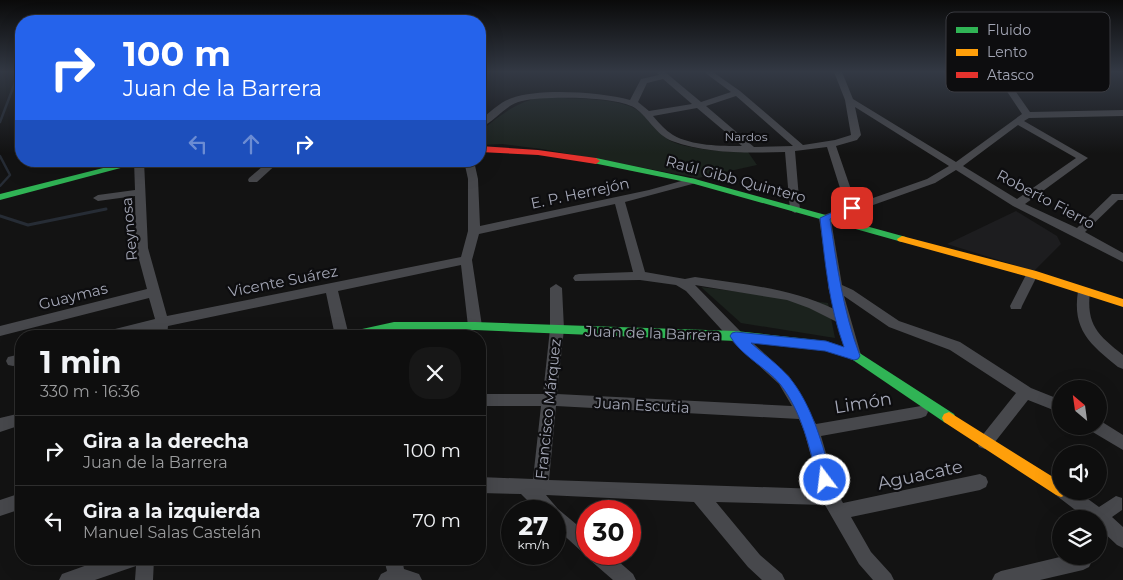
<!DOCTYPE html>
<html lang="es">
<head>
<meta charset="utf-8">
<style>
  :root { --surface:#0e0e0e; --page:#171717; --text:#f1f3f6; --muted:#9b9c9e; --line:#2e2e2e }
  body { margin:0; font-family:Montserrat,sans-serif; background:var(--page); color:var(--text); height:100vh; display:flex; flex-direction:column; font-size:19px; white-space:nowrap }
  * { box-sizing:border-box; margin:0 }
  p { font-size:16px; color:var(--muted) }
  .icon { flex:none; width:28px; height:28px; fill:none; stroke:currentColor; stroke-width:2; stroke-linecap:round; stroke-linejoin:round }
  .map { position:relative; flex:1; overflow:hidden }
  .drawer { position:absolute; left:15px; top:330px; width:471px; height:235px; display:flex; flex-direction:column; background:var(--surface); border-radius:20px; box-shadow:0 5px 20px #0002,0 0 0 1px var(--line) }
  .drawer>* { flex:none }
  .banner { position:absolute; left:15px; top:15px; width:471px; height:152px; border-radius:20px; box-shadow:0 5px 20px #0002,0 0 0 1px var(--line); background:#2563eb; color:#fff; overflow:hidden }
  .needle { width:32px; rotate:331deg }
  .controls { position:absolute; left:1052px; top:380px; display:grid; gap:10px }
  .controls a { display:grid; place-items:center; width:55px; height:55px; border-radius:50%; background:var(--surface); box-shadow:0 5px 20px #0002,0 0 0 1px var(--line); font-size:25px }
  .speed { position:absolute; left:501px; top:500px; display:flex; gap:10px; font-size:25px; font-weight:700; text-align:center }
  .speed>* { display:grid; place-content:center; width:65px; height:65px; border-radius:50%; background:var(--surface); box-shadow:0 5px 20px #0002,0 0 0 1px var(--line); line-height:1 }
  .speed small { font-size:12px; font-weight:400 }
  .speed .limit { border:8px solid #d22; background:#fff; color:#111 }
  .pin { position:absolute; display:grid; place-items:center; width:42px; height:42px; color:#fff; margin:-21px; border-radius:10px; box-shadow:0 2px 8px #0006 }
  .me { position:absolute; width:55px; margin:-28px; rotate:345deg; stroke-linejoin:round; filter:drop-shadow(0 0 4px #0008) }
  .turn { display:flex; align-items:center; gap:18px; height:105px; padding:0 25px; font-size:22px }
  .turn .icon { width:65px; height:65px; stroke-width:2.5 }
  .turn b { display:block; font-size:35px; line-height:42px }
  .lanes { display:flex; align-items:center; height:48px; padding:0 25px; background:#0003; justify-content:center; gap:25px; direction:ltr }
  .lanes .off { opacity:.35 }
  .round { display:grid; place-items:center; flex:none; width:52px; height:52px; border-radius:20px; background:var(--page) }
  .summary { display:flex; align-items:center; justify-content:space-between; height:85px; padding:0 25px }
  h1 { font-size:30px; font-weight:700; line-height:38px }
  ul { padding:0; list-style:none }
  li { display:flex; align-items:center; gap:15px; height:70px; padding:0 25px; border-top:1px solid var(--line) }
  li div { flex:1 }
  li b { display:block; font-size:19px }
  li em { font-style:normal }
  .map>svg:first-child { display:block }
  .built { fill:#1d1d1f }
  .green { fill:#1b221d }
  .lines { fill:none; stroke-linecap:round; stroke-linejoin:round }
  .stream-far1 { stroke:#262c35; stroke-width:2.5 }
  .stream { stroke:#262c35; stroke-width:3 }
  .street { fill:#47484c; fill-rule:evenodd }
  .fast { fill:#30b455; fill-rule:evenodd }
  .slow { fill:#ff9f0a; fill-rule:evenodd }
  .jam { fill:#e5322d; fill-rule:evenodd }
  .route { fill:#2563eb; stroke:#184099 }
  .labels { text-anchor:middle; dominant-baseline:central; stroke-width:4.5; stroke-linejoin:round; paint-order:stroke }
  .far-street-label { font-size:12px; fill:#a3a6b5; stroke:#0d0d0f }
  .street-label { font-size:15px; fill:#a3a6b5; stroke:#0d0d0f }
  .near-street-label { font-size:18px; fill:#a3a6b5; stroke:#0d0d0f }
  .key { fill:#0d0d0f; stroke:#3a3b41; stroke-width:1 }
  .key-label { font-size:14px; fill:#a3a6b5 }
</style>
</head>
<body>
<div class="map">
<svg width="1123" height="580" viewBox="0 0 1123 580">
  <rect width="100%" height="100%" fill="#131313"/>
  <polygon class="built" points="1016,211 1057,236 1061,244 1034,271 947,244"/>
  <g class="green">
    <path d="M 542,97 C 568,99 604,97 629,106 C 644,111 654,128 666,138 C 679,149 731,153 748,152 L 757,165 L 698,178 L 542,149 L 502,144 L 480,145 L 480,132 C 500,115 516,102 542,97 Z"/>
    <polygon points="701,287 828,303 835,338 741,323"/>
  </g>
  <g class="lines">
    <g class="stream-far1">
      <polyline points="0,122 19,72"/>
      <polyline points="0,156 10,175 0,186"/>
    </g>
    <polyline class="stream" points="0,216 28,225 106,209"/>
    <g class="street">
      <path d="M 656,72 L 665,72 L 701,102 L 731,92 L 704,72 L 713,72 L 740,91 L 803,145 L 835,140 L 851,135 L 845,100 L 834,72 L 842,72 L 853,99 L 956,162 L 1022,114 L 994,72 L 1002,72 L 1030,112 L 1123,110 L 1123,116 L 1029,118 L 1024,121 L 1088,158 L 1025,204 L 1077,228 L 1112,194 L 1123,194 L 1123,200 L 1118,200 L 1085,232 L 1123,253 L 1123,262 L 1013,206 L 956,170 L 935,183 L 831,220 L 842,285 L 853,290 L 899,321 L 960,342 L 1031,388 L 1061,400 L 1061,413 L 1028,400 L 991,447 L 985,449 L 979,447 L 977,442 L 1016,393 L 950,350 L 889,327 L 844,296 L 861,355 L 859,359 L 854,360 L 849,359 L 847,355 L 837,322 L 809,308 L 787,300 L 695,285 L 741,332 L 789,376 L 816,424 L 921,406 L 926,408 L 928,412 L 926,416 L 921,418 L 821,436 L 838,494 L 843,503 L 980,474 L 986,477 L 988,482 L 986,487 L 980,490 L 851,517 L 871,552 L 891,574 L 894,580 L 873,580 L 859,564 L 825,505 L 716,502 L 760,555 L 782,574 L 785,580 L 762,580 L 748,567 L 694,502 L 546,495 L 558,509 L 588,534 L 588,554 L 610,554 L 633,574 L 636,580 L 613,580 L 590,560 L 587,555 L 582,552 L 555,527 L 555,511 L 538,511 L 521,494 L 480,493 L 480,477 L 533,479 L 541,406 L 480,406 L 480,394 L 543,394 L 550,329 L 550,288 L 556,284 L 562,288 L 564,329 L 557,394 L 792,406 L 779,384 L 731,340 L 686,291 L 676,285 L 640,280 L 575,281 L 573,278 L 575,275 L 579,274 L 633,272 L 615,204 L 479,234 L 472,260 L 482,326 L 480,330 L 470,330 L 468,326 L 461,265 L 338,291 L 349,336 L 335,336 L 326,293 L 168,326 L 167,336 L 153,336 L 154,329 L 126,336 L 100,336 L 102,332 L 107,331 L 155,319 L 149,298 L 0,336 L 0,326 L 147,289 L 136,248 L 135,196 L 98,201 L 93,198 L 98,195 L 135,190 L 134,161 L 144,161 L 148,248 L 167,316 L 461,257 L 468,231 L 468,179 L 464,161 L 474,161 L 478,179 L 480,226 L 649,190 L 692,178 L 696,179 L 697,181 L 696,183 L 625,202 L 645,272 L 685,279 L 695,277 C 742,284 790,288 834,309 L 828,287 L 829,285 L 819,218 L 821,216 L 846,207 L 827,147 L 795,151 L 800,210 L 795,213 L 790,210 L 785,152 C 748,153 707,154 672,141 C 656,135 649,118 635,108 C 616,96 544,96 522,101 C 505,104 496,122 480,127 L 480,120 C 490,112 500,102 512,98 C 539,88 602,92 630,100 L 641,79 L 659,75 ZM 663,79 L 692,104 L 649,111 L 638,102 L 647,83 ZM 736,96 L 793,146 L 754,147 L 706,106 ZM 855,107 L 949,166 L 927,179 L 856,204 L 836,146 L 857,140 L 861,135 ZM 697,108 L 742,146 C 721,146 692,146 673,135 C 665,130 659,123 653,116 ZM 1018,125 L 1076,158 L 1017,199 L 963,166 ZM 556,406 L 799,419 L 804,431 L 820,489 L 549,480 Z"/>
      <polygon points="269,161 280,161 257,182 249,182 248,180 249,178"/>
      <path d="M 396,161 L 415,161 C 411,165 400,165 396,161 Z"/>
      <polygon points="1032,270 1038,274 1022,306 1021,309 1011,309 1010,306 1028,271"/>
      <path d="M 1084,287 L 1090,291 C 1086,325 1098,335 1123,355 L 1123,369 L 1118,367 C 1090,344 1072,330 1078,291 Z"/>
      <polygon points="21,354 21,364 13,366 8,365 6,361 8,357"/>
      <polygon points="21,413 21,425 0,432 0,418"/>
      <polygon points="1099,420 1123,435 1123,450 1091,431 1088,426 1099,426"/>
      <polygon points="1061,484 1061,491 1077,491 1099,507 1116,496 1122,498 1122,510 1112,517 1123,527 1123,548 1117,545 1099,528 1099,519 1087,519 1057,496 1055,491 1057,486"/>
      <polygon points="21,493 21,509 0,516 0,500"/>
      <polygon points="1064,556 1090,556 1092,561 1089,567 1083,570 1040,580 992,580 995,574 1001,571"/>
      <polygon points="104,559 154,559 153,580 135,580 136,566 95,580 59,580 62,574"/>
      <polygon points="384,559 402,559 404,569 419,574 422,580 378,580 381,574 387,571"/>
    </g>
    <g class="fast">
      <polygon points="596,158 695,179 906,237 907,239 902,242 691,183 593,163 592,161"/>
      <polygon points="131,161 147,161 0,200 0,194"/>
      <polygon points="394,322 475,322 736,331 826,341 858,352 954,414 956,418 954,422 949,424 944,422 850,358 826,351 736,341 475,330 394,330 371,336 347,336 349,333 353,331"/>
    </g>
    <g class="slow">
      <polygon points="902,236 1036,271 1123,299 1123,307 1029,277 898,241 897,239"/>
      <polygon points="949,412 1061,482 1061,491 1068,491 1066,495 1061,497 1056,495 944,422 942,418 944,414"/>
    </g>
    <polygon class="jam" points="480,146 538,150 596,158 600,161 596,164 538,155 480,152"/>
  </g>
  <linearGradient id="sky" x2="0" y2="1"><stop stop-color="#0a0a0a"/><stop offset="0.47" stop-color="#333944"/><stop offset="1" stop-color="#333944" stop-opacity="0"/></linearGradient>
  <rect width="1123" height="153" fill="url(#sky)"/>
  <path class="route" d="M 849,205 L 852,205 L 857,208 L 830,219 C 837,266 843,311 860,356 L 858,359 L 854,360 L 825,351 L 751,343 C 763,354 778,364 789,377 C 813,406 822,445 833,480 L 830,485 L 825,487 L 820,485 L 818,480 C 809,447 802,412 780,384 C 767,368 740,355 730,336 L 732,333 L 736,332 L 826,341 L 844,347 C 829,306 825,262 820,218 Z"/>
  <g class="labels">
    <g class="far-street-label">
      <text x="746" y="136">Nardos</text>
    </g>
    <g class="street-label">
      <text transform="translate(736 179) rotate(15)">Raúl Gibb Quintero</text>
      <text transform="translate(580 193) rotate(-12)">E. P. Herrejón</text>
      <text transform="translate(1046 199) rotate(28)">Roberto Fierro</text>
      <text transform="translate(129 229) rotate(-95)">Reynosa</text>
      <text transform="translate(283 281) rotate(-11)">Vicente Suárez</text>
      <text transform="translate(73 296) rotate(-14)">Guaymas</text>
      <text transform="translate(653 333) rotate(2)">Juan de la Barrera</text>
      <text transform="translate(642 405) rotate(3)">Juan Escutia</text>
      <text transform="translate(548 409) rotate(-84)">Francisco Márquez</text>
    </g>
    <g class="near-street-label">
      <text transform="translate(863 403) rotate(-9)">Limón</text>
      <text transform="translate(920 475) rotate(-12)">Aguacate</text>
    </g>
  </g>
  <rect x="946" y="12" width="164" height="80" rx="8" class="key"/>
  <rect x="956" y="27" width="22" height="6" fill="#30b455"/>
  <rect x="956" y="49" width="22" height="7" fill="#ff9f0a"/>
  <rect x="956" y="72" width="22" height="6" fill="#e5322d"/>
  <g class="key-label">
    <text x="987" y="35">Fluido</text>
    <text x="987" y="57">Lento</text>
    <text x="987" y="80">Atasco</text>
  </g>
</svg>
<div class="controls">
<a><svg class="needle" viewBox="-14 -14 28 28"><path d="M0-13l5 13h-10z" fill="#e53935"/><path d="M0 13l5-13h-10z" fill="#9b9c9e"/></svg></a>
<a><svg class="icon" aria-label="sound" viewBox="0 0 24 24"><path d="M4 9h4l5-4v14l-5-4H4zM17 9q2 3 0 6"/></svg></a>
<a><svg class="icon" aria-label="layers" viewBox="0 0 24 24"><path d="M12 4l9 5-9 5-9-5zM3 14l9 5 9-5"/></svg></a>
</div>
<div class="speed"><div>27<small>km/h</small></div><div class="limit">30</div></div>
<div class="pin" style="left:852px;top:208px;background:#d93025"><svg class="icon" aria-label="arrive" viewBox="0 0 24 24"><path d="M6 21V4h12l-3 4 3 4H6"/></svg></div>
<svg class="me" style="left:825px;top:480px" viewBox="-20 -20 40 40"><circle r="17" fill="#2563eb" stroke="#fff" stroke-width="3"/><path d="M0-11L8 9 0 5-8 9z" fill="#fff"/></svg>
<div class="banner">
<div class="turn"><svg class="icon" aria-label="right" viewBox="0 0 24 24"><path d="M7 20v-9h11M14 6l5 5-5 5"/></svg><div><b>100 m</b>Juan de la Barrera</div></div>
<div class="lanes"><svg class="icon off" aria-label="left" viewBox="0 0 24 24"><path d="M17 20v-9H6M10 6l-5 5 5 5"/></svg><svg class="icon off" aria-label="ahead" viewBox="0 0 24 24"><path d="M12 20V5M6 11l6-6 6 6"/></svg><svg class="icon" aria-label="right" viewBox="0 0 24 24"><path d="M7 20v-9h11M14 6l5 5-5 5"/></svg></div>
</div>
<section class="drawer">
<div class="summary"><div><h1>1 min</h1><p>330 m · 16:36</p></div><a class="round"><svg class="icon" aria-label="close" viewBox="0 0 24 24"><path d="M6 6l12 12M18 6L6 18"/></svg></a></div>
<ul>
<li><svg class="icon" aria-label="right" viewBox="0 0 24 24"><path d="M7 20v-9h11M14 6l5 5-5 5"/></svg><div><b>Gira a la derecha</b><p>Juan de la Barrera</p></div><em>100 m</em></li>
<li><svg class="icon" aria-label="left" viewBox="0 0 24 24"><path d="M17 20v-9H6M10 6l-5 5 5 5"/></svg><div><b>Gira a la izquierda</b><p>Manuel Salas Castelán</p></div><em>70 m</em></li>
</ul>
</section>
</div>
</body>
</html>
